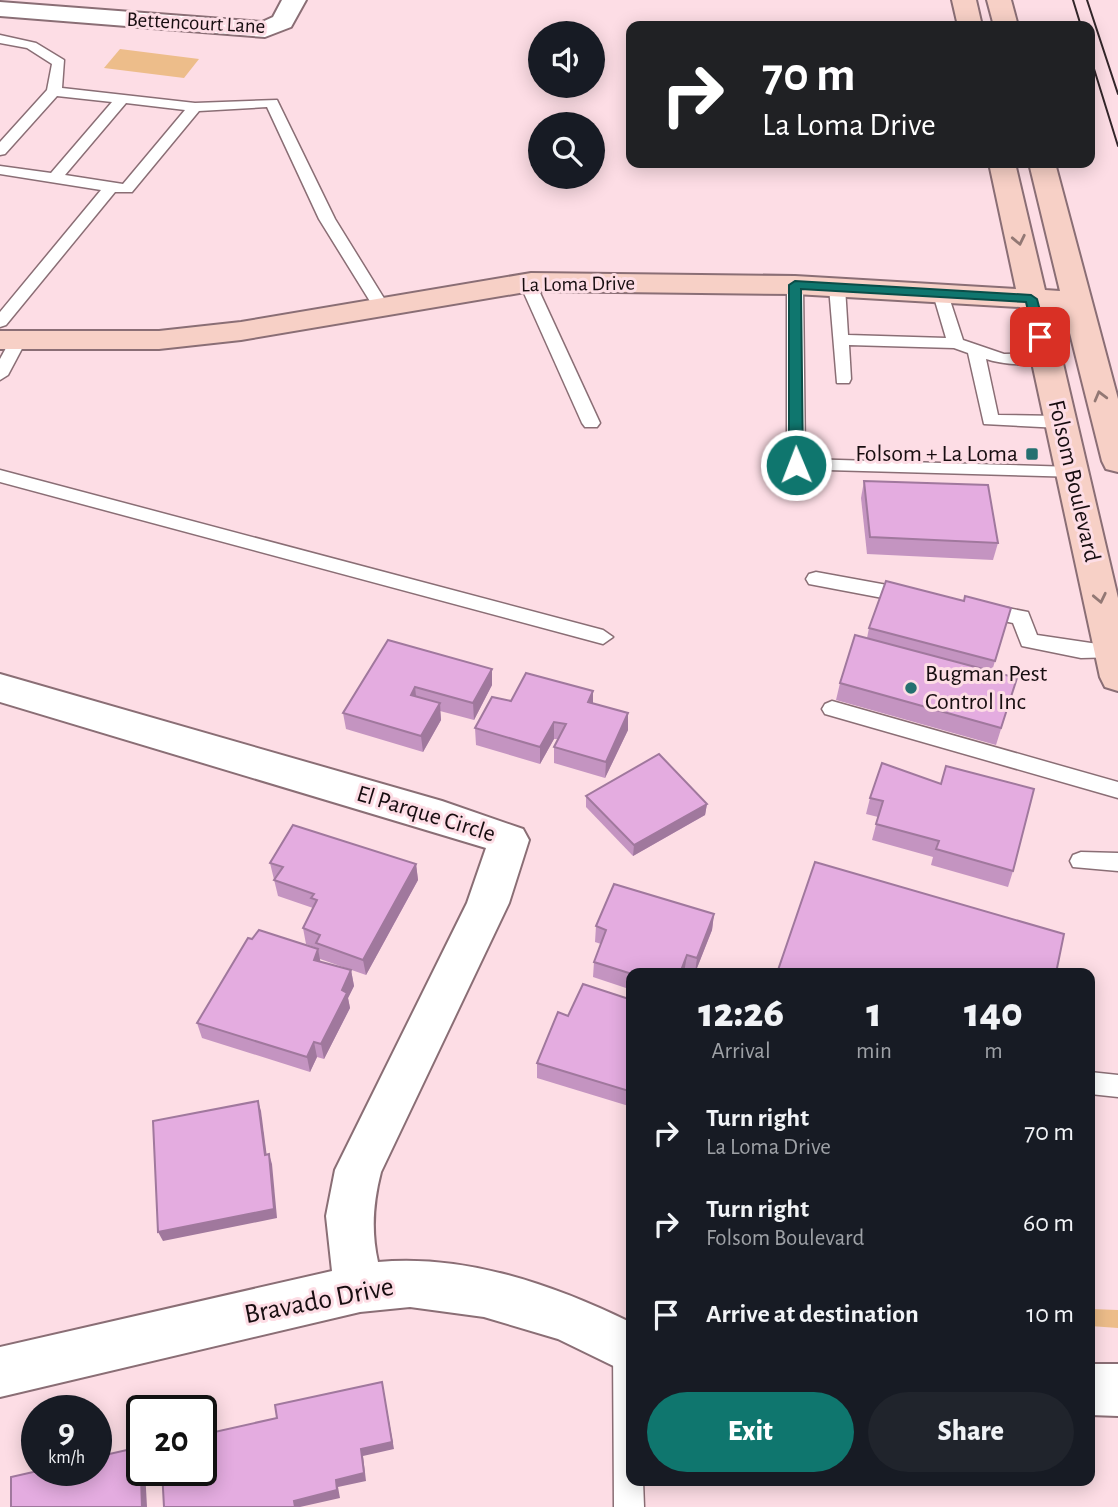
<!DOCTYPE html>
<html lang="en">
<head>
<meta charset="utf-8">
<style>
  :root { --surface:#171b24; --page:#20242c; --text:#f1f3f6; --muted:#9ea1a6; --accent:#0f766e }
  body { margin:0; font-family:"Alegreya Sans",sans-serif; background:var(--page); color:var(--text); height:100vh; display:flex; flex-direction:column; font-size:26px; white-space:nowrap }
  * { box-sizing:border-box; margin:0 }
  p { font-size:23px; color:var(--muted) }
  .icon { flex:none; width:38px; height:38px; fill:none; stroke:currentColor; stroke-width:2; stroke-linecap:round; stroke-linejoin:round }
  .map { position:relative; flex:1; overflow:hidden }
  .details { position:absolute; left:626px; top:968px; width:469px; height:518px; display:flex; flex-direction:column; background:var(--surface); border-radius:14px; box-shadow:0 4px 18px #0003 }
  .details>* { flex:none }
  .top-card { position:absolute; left:626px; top:21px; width:469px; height:147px; border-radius:14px; box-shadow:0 4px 18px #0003; background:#202124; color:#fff; overflow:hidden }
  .controls { position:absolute; left:528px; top:21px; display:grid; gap:14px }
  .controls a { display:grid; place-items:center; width:77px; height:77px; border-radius:50%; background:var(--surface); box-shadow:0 4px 18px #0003; font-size:35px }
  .speed { position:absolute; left:21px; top:1395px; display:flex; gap:14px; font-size:35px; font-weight:700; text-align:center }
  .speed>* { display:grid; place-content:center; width:91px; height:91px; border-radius:50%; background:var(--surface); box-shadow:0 4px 18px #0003; line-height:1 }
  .speed small { font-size:18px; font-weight:400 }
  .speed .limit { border:4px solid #111; border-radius:10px; background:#fff; color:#111 }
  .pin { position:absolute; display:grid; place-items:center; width:60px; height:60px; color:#fff; margin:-30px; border-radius:14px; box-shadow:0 4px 10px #0006 }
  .me { position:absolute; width:77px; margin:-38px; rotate:359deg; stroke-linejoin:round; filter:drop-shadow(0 0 5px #0008) }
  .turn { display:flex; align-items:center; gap:24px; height:147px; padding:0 21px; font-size:32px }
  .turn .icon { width:91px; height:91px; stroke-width:2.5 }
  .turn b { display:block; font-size:49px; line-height:60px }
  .eta { display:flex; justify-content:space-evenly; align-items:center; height:119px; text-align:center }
  .eta b { font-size:42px; font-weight:800; line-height:49px }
  .button { display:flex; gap:14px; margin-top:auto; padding:14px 21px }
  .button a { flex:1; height:80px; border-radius:42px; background:var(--accent); color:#fff; font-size:28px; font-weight:800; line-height:80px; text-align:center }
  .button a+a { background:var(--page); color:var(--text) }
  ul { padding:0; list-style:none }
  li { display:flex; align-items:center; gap:21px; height:91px; padding:0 21px }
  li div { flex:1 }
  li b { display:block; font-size:26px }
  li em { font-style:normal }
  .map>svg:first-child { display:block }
  .green { fill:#edbd8a }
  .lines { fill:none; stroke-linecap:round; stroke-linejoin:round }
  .lane-casing { stroke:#8a6e75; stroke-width:3 }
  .street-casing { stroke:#8a6e75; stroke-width:4 }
  .secondary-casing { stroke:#8a6e75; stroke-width:4 }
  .lane { fill:#fff; fill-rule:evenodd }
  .street { fill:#fff; fill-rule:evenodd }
  .secondary { fill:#f7d0c6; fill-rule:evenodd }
  .tram { stroke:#33262a; stroke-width:2 }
  .wall { fill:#c494c1 }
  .shaded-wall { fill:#a0789d }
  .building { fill:#e4ace0; stroke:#a0789d; stroke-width:2 }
  .oneway { stroke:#927874 }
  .route { fill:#0f766e; stroke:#0a4d48; stroke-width:2 }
  .poi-dot { fill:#257070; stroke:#fddde5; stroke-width:2.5 }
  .labels { text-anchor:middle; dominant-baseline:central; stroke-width:6; stroke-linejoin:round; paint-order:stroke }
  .far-street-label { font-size:21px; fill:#170d10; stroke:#fddde5 }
  .poi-label { font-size:24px; fill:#170d10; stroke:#fddde5; text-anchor:end }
  .street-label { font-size:24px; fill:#170d10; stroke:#fddde5 }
  .near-street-label { font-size:28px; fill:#170d10; stroke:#fddde5 }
</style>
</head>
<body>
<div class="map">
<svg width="1118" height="1507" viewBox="0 0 1118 1507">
  <rect width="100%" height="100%" fill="#fddde5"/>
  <g class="green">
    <polygon points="120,49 199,59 184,78 104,68"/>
    <polygon points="1090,1309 1118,1310 1118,1328 1090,1326"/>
  </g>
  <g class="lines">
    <defs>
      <g id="lane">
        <path d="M 0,35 L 36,43 L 64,60 L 62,88 L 195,103 L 277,100 L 335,219 L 390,308 L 388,311 L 376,311 L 319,219 L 267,107 L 199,111 L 132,192 L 115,192 L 6,325 L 0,327 L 0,312 L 101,190 L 0,174 L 0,166 L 51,173 L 112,102 L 57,96 L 5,154 L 0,155 L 0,142 L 47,90 L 52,64 L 27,48 L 0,43 ZM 126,103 L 185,110 L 123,184 L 65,175 Z"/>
        <polygon points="527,277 535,282 600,423 597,427 585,427 582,423 519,282"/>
        <polygon points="795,280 803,285 805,459 1073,467 1079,469 1082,473 1079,477 790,469 787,465 787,285"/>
        <path d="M 837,282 L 845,287 L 848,335 L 946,338 L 933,294 L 941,289 L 947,291 L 963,340 L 1004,354 L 1046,353 L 1054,358 C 1043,369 1001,364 986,359 L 998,415 L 1060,416 L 1069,422 L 1060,428 L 984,424 L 968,353 L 954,348 L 849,345 L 851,379 L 849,383 L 837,383 L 829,287 Z"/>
        <polygon points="18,336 26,341 8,375 0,380 0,359 12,337"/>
        <polygon points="0,470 603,630 613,637 603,644 0,482"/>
        <polygon points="816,572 909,589 919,596 909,603 809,584 806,579 809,574"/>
        <polygon points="982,603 1028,612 1037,635 1118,647 1118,657 1081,658 1022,646 1013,623 975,615 972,610 975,605"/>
        <polygon points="832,701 1118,782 1118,798 825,714 822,709 825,704"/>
        <polygon points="1081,852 1118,853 1118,871 1073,867 1070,861 1073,855"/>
        <polygon points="1090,1072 1118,1075 1118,1097 1090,1094"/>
        <polygon points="627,1334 632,1336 632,1480 643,1480 644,1507 614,1507 613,1348 617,1338"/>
      </g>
      <g id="street">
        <polygon points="282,0 306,0 291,27 265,37 0,16 0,2 262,22 273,17"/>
        <path d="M 0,674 L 442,801 L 523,829 L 529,840 L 509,903 L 381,1172 C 373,1203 371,1231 378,1262 C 466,1254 554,1285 632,1323 L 632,1375 L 558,1339 L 484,1317 L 410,1307 L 360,1312 L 0,1397 L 0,1347 L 332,1271 L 326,1216 L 335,1170 L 467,903 L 486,848 L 0,702 Z"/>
        <polygon points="1090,1364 1118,1364 1118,1416 1090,1415"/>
      </g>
      <g id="secondary">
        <polygon points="952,0 976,0 982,26 958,26"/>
        <polygon points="987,0 1011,0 1018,26 994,26"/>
        <polygon points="989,163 1015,163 1045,290 1060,291 1029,163 1055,163 1118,399 1118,472 1106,469 1102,461 1064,309 1050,308 1118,598 1118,691 1105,687 1100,677 1020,307 795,294 531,291 241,340 159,349 0,349 0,331 159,331 241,322 531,273 795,276 1016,289"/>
      </g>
    </defs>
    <use href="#lane" class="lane-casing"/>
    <use href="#street" class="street-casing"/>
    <use href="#secondary" class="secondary-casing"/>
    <use href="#lane" class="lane"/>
    <use href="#street" class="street"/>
    <use href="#secondary" class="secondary"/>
    <g class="tram">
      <polyline points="1073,0 1081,26"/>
      <polyline points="1087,0 1118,94"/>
      <polyline points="1090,56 1118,146"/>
    </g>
  </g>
  <g class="wall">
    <polygon points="864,481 998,543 993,560 867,554 861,498"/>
    <polygon points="964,601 1011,608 992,671 1017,678 996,745 836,700 840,683 867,638 869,628"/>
    <polygon points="388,640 492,669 492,685 474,720 440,711 441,720 423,752 346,729 343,713"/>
    <polygon points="511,701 593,703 628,730 605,778 554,763 554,747 558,739 554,739 540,764 476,745 475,728"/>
    <polygon points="882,763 1013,871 1008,887 931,865 933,857 872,840 878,817 866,814 870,798"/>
    <polygon points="586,796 707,804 705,815 633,856 586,807"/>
    <polygon points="270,863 416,864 418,880 366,975 320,959 320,962 351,970 354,986 348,998 350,1008 324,1059 317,1057 310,1072 202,1038 197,1023 252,939 317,949 317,948 306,944 303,928 313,908 278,896"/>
    <polygon points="714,914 712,930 695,973 685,971 684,973 632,973 632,990 593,977 594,962 601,944 595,942 596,926"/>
    <polygon points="632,1000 632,1107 537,1078 537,1063 568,1016"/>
  </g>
  <g class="shaded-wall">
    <polygon points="492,669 492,685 474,720 473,703"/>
    <polygon points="415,687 417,704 411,695"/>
    <polygon points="593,691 593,708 588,702"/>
    <polygon points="440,703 441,720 423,752 421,736"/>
    <polygon points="628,713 628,730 605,778 606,762"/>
    <polygon points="554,722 554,739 540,764 540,747"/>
    <polygon points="707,804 705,815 633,856 634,845"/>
    <polygon points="416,864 418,880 366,975 363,960"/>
    <polygon points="714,914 712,930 695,973 697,958"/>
    <polygon points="318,949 321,965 314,960"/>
    <polygon points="687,955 684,973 680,973"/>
    <polygon points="351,970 354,986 348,998 350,1008 324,1059 321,1044 342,990"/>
    <polygon points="314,1042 317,1057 310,1072 307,1057"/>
    <polygon points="258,1101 261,1111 268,1165 265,1155"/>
    <polygon points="269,1154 272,1164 277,1218 163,1241 158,1232"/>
    <polygon points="382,1382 394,1449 363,1456 366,1481 338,1487 340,1498 300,1507 295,1507 294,1501 361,1449"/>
    <polygon points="140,1447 142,1450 142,1470 145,1470 147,1507 142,1507"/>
  </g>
  <g class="building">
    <polygon points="864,481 988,485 998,543 870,537"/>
    <polygon points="886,581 964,601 965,596 1011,608 995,661 869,628"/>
    <polygon points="855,635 1017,678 1001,728 840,683"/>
    <polygon points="388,640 492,669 473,703 415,687 411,695 440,703 421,736 343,713"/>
    <polygon points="526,673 593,691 588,702 628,713 606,762 554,747 566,724 554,722 540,747 475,728 492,697 511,701"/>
    <polygon points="659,754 707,804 634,845 586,796"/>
    <polygon points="882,763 941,784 946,766 1034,789 1013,871 936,849 939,841 876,824 883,801 870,798"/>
    <polygon points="293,825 416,864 363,960 316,943 320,935 303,928 317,900 311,898 314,894 274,880 283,867 270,863"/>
    <polygon points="815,862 1064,934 1056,973 777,973"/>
    <polygon points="614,884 714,914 697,958 687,955 680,973 632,974 594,962 606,930 596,926"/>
    <polygon points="259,930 318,949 314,960 351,970 342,990 347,993 321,1044 314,1042 307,1057 197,1023 248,938 252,939"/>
    <polygon points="583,984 632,1000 632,1092 537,1063 558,1012 568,1016"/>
    <polygon points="258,1101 265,1155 269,1154 274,1209 158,1232 153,1121"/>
    <polygon points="382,1382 392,1442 361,1449 364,1473 336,1480 337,1490 294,1501 295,1507 164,1507 162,1470 201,1470 201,1435 277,1418 275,1405"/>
    <polygon points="140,1447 142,1507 11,1507 11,1477 42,1470 96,1470 96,1457"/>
  </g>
  <defs><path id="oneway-chevron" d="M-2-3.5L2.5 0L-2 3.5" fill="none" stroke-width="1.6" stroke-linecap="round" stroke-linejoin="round" transform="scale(1.75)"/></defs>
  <g class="oneway">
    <use href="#oneway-chevron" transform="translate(1019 240) rotate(78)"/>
    <use href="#oneway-chevron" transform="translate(1100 396) rotate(-105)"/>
    <use href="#oneway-chevron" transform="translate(1100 598) rotate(78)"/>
  </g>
  <polygon class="route" points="795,281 1031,295 1037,299 1047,337 1040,340 1034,337 1026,302 801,289 803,465 796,470 789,465 789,285"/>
  <g class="poi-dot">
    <rect x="1025" y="447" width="14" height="14" rx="3.5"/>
    <circle cx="911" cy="688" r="7"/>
  </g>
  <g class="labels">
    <g class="far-street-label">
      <text transform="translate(196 23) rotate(3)">Bettencourt Lane</text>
      <text transform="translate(578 284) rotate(-1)">La Loma Drive</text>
    </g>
    <g class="poi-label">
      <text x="1018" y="454">Folsom + La Loma</text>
      <text x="925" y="674" text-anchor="start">Bugman Pest<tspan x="925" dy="28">Control Inc</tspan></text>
    </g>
    <g class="street-label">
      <text transform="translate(1074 481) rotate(77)">Folsom Boulevard</text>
      <text transform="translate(426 814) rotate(17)">El Parque Circle</text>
    </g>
    <g class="near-street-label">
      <text transform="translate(319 1301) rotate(-11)">Bravado Drive</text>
    </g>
  </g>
</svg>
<div class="controls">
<a><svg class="icon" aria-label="sound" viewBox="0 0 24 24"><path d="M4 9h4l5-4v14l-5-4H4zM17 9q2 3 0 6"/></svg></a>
<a><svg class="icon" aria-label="search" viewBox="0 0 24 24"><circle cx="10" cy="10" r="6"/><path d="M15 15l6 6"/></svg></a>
</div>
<div class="speed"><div>9<small>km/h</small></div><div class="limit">20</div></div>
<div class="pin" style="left:1040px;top:337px;background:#d93025"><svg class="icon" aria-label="arrive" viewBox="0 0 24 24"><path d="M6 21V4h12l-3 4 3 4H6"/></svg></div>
<svg class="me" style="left:796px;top:465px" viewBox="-20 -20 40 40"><circle r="17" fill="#0f766e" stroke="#fff" stroke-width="3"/><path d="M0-11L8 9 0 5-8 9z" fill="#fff"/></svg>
<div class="top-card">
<div class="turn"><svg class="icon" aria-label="right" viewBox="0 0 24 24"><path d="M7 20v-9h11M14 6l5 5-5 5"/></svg><div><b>70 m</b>La Loma Drive</div></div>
</div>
<section class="details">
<div class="eta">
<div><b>12:26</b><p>Arrival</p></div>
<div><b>1</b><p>min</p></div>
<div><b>140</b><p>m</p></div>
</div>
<ul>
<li><svg class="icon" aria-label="right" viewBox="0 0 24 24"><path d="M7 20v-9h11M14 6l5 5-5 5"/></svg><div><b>Turn right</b><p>La Loma Drive</p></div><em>70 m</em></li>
<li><svg class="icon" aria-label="right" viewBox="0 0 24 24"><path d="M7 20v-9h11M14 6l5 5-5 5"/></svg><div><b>Turn right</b><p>Folsom Boulevard</p></div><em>60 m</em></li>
<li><svg class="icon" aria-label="arrive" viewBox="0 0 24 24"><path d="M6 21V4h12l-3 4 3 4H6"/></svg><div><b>Arrive at destination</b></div><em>10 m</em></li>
</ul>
<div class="button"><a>Exit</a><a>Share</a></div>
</section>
</div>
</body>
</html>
